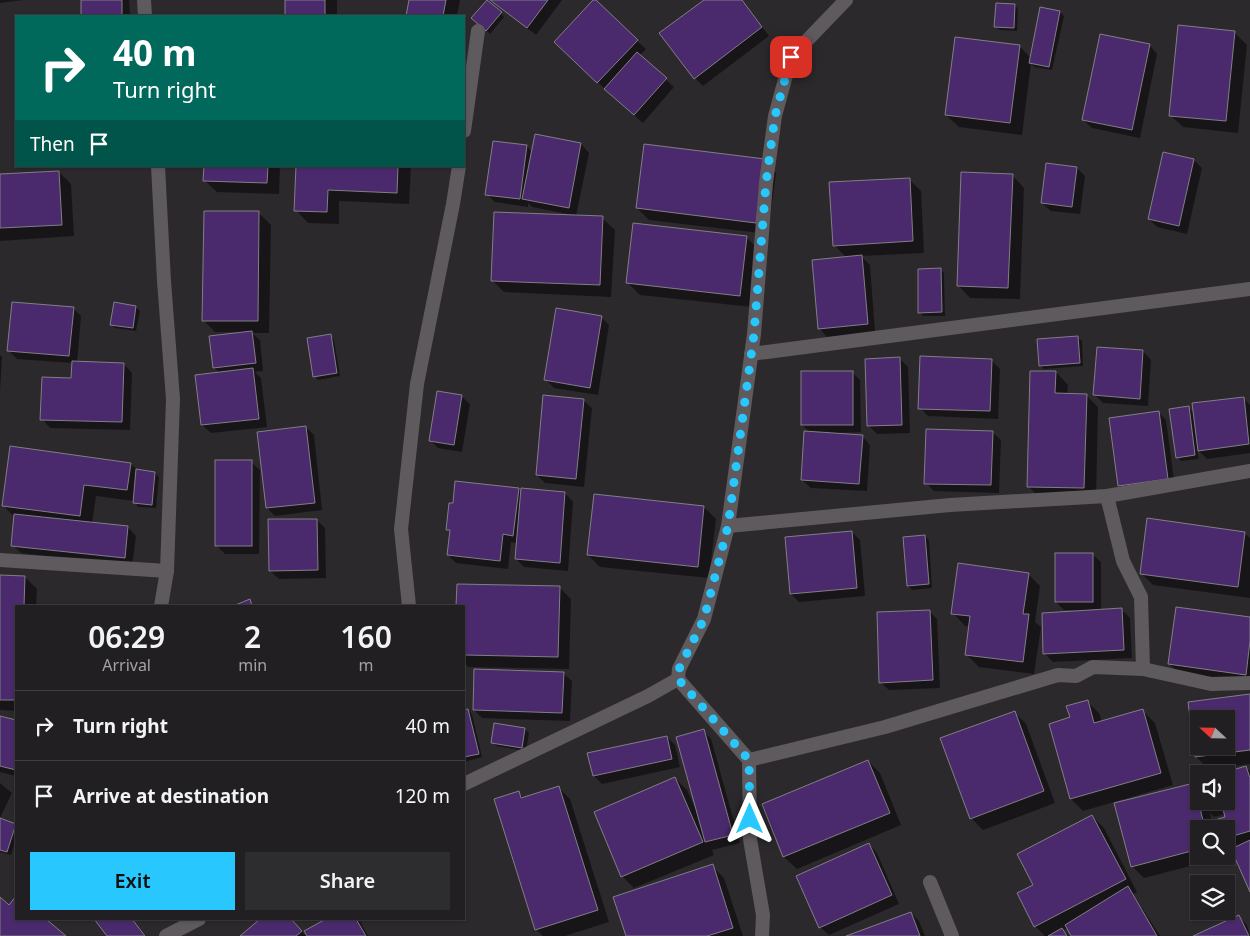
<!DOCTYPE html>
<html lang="en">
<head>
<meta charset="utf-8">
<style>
  :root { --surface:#211f21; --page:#2d2c2e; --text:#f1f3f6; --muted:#a2a2a5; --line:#3e3d3f; --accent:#28c8ff }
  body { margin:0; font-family:"Noto Sans",sans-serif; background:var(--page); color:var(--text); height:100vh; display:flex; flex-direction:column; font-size:19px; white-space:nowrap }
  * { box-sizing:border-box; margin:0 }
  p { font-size:16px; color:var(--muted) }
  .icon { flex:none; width:28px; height:28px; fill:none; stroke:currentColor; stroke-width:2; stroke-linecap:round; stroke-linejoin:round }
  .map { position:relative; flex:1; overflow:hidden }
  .panel { position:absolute; left:15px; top:605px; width:450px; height:315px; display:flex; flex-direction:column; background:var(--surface); border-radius:0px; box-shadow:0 1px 4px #0004,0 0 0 1px var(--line) }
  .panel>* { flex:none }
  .banner { position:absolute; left:15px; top:15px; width:450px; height:152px; border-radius:0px; box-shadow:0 1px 4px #0004,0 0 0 1px var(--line); background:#00695c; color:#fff; overflow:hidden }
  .needle { width:32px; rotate:292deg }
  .fabs { position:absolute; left:1190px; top:710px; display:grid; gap:10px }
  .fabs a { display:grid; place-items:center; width:45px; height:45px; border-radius:0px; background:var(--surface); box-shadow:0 1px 4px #0004,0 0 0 1px var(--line); font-size:25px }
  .pin { position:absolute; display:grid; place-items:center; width:42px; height:42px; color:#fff; margin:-21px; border-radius:10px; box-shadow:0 2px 8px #0006 }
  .me { position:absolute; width:55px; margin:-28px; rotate:0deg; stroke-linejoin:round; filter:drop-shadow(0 0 4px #0008) }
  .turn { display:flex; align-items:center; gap:18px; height:105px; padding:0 15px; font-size:22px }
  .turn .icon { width:65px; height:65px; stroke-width:2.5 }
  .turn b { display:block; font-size:35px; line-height:42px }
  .then { display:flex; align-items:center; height:48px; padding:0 15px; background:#0003; gap:10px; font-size:19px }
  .eta { display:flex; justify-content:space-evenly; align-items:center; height:85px; text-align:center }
  .eta b { font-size:30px; font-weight:600; line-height:35px }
  .cta { display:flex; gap:10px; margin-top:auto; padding:10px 15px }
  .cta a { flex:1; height:58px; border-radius:0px; background:var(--accent); color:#111; font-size:20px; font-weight:600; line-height:58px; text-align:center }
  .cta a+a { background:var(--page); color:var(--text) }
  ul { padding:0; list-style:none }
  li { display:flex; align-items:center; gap:15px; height:70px; padding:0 15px; border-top:1px solid var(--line) }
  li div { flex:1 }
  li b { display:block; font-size:19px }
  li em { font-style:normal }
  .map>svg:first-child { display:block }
  .shadow { fill:#0007; fill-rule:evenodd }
  .building { fill:#4a2a6d; stroke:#817f84; fill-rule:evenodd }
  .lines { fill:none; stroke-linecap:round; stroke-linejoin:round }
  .minor { stroke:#5e5a5e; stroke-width:14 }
  .route { stroke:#28c8ff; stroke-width:9; stroke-dasharray:0 16.2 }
</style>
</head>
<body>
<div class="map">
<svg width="1250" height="936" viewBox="0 0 1250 936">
  <rect width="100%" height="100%" fill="#2c292c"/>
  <g class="shadow">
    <polygon points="0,0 23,0 0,3"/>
    <polygon points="82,0 129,0 130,16 82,16"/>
    <rect x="286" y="0" width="51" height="16"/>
    <polygon points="410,0 460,0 457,16 407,16"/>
    <polygon points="490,0 562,0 536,35"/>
    <polygon points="706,0 742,0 769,36 703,86 695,78"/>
    <polygon points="1015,5 1018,9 1017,31 1000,30 996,27"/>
    <polygon points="1041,9 1060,12 1064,16 1052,70 1034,67 1031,63 1022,135 959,127 946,115 1019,46 1031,58"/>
    <polygon points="501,13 504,17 490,34 477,22"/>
    <polygon points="1234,32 1247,45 1238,133 1183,127 1170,115"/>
    <polygon points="637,41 646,49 639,56 674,87 643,123 606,90 556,42"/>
    <polygon points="1149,45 1157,54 1140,138 1092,128 1083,120"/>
    <polygon points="536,136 581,144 589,153 576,216 602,218 615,230 611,297 504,292 492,280 573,216 573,215 532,207 528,203 528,207 495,202 487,194 527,146 532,152"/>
    <polygon points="764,160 776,173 768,234 649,220 637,208"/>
    <polygon points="1194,160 1202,168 1187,234 1157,227 1149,219"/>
    <polygon points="205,166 280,166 279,194 217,192 204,180"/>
    <polygon points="297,166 411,166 409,204 339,201 339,224 308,223 296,210"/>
    <polygon points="1077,168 1085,176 1080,214 1051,211 1042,203"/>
    <polygon points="59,172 71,184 74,236 0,241 0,175"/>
    <polygon points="1012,175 1024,188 1020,299 970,298 958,285"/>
    <polygon points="909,179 921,191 924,253 861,256 870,265 875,332 827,337 819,328 847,258 834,245"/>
    <polygon points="259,213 271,225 269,333 252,333 260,340 263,371 255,372 261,378 267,427 211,433 202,425 220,373 214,368 235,332 215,332 203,320"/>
    <polygon points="746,237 758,249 752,307 640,295 628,283"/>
    <polygon points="940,269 944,273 945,316 923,316 919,312"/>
    <polygon points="136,307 140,311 136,331 115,328 111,325"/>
    <polygon points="73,308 81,316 77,363 124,364 132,373 130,430 50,428 42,419 72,380 73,363 17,359 9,351"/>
    <polygon points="601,317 609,325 598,395 554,388 546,380"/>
    <polygon points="331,336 334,340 340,376 318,380 315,376"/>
    <polygon points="1078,338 1082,341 1083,366 1044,369 1040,365"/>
    <polygon points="1098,349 1143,351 1151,360 1148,406 1103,403 1095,395"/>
    <polygon points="0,355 2,357 0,392"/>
    <polygon points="900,359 908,367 910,433 877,434 869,426"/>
    <polygon points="991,360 1000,369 998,419 928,416 920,408"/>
    <polygon points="852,372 860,380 861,432 837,433 837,435 862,436 870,445 867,491 811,488 802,480 811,433 802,425"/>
    <polygon points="1056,372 1068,385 1067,395 1086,395 1098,407 1096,500 1040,498 1028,486"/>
    <polygon points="461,396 470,404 462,452 438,448 430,440"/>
    <polygon points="1243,398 1250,405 1250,453 1207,459 1197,449 1199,459 1181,461 1177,457 1188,407 1194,413"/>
    <polygon points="583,400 592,408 584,487 545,483 537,475"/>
    <polygon points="1158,412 1166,420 1175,487 1127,494 1119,486"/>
    <polygon points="306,427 314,435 322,510 275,516 267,508"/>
    <polygon points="992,432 1001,440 999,493 934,491 926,483"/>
    <polygon points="251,462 260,470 259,554 225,554 217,546"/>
    <polygon points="131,464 138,471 155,473 159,477 156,508 138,507 134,501 96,496 92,524 128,527 136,536 132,566 21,553 13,545 15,518 3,505"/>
    <polygon points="518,489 522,492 565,493 573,502 568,571 524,567 516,559 517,543 511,542 508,569 456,563 448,555 451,533 447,529"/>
    <polygon points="704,507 716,519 709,578 600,567 588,555"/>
    <polygon points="317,520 325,528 326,578 279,579 270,571"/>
    <polygon points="852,532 860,540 865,596 799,602 791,594"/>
    <polygon points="1244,533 1250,538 1250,598 1153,585 1141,573"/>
    <polygon points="925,536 929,540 932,588 912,590 908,586 905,538"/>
    <polygon points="1092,554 1101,562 1101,611 1122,610 1130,618 1132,658 1053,662 1045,654 1073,612 1073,610 1064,610 1056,602"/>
    <polygon points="1028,574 1040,586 1035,622 1041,627 1034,674 979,667 966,654 970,626 965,626 953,613"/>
    <polygon points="0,576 25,577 37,589 36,606 16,606 16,711 0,710"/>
    <polygon points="458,585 559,587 571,599 569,669 468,667 464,662 464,606 457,606"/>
    <polygon points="929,611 937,619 940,688 889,690 880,682"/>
    <polygon points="1250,618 1250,682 1178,672 1169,664"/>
    <polygon points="563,673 572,681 570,721 482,718 474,710"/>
    <path d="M 1250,695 L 1250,764 L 1209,769 L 1196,757 L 1190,703 ZM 1199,719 L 1226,719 L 1226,746 L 1199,746 Z"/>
    <polygon points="1087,701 1099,713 1102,722 1143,711 1155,723 1173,785 1083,811 1071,799 1051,724 1071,718"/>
    <polygon points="468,710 472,714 482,757 464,762 464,711"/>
    <polygon points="1014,712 1026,724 1055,803 983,830 971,818"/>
    <polygon points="0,717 16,721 16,776 0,772"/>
    <polygon points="495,724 525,729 529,733 526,751 496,746 492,742"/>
    <polygon points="703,731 711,739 740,843 712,850 714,855 634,888 622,876 675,778 687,790 695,808 696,808"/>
    <polygon points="667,737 675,745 680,767 602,784 594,776"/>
    <polygon points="868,761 880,773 901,825 797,869 784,857 763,805"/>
    <path d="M 1246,768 L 1250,771 L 1250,889 L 1231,847 L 1226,849 L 1226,829 L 1199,829 L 1199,856 L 1221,856 L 1221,858 L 1144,878 L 1132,866 L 1193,784 L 1199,790 L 1199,801 L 1226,801 ZM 1210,813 L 1214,817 L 1226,814 L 1227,818 L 1212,822 Z"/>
    <polygon points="0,783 12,793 0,818"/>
    <polygon points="558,787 570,799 609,922 565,936 543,936 536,929 519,793 524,798"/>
    <polygon points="1092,816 1104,828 1137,892 1133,894 1160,936 1073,936 1068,928 1063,930 1069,936 1045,936 1035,926 1035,885"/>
    <polygon points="0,819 16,825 16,838 11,855 0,852"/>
    <polygon points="869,844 877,853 899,904 829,935 820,927"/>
    <polygon points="712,866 724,878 743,936 627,936"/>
    <polygon points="911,913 919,921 925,936 850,936"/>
    <polygon points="1239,917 1247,925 1250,936 1196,936"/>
    <polygon points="95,919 132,919 146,936 109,936"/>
    <polygon points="262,919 292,919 306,936 242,936"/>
    <polygon points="329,919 359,919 368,936 308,936 306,931"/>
  </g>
  <g class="building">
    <rect x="81" y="0" width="41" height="16"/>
    <rect x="285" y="0" width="40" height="16"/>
    <polygon points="409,0 446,0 443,16 406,16"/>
    <polygon points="487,0 502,12 486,31 471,18"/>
    <polygon points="490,0 548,0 527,28"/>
    <polygon points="593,0 596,0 638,40 597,83 554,42"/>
    <polygon points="704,0 742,0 762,27 694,79 659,33"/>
    <polygon points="996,3 1015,4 1014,28 994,27"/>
    <polygon points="1040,7 1060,11 1049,67 1029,63"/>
    <polygon points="1178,25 1235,31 1226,121 1169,116"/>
    <polygon points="1100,34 1150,44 1132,130 1082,120"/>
    <polygon points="955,37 1020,45 1010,123 945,115"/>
    <polygon points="637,52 667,78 634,115 604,89"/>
    <polygon points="535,134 581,143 569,208 522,199"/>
    <polygon points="493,141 527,145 520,199 485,195"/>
    <polygon points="644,144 765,159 756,223 636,208"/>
    <polygon points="1163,152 1194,159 1179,226 1148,219"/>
    <polygon points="1046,163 1077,167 1072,207 1041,203"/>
    <polygon points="204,166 268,166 267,183 203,181"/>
    <polygon points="296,166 398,166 397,193 328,190 327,212 294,211"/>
    <polygon points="59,171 62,225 0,228 0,174"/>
    <polygon points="961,172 1013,174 1008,288 957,286"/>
    <polygon points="910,178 913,241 833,246 829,182"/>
    <polygon points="204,211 259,211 258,321 202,321"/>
    <polygon points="494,212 603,216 600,285 491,281"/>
    <polygon points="633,223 747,236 740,296 626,283"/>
    <polygon points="862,255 868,324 818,329 812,260"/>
    <polygon points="941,268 942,312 918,313 918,269"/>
    <polygon points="12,302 74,307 69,356 7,351"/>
    <polygon points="114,302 136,306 133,328 110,325"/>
    <polygon points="556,308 602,316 590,388 544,380"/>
    <polygon points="252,331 256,363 213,368 209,336"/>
    <polygon points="331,334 337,373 313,377 307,338"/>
    <polygon points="1078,336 1080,363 1039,366 1037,339"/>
    <polygon points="1097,347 1143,350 1140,399 1093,395"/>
    <polygon points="920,356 992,359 990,411 918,409"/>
    <polygon points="900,357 902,425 867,426 865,359"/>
    <polygon points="72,361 124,363 122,422 40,420 42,377 71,378"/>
    <polygon points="253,368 259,419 201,425 195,375"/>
    <rect x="801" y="371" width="52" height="54"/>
    <polygon points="1030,371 1056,371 1055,393 1087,394 1084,488 1027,487"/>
    <polygon points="437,391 462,395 454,445 429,441"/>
    <polygon points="543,395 584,399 576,479 536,475"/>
    <polygon points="1244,397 1249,444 1198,451 1192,403"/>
    <polygon points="1189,406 1195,455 1176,458 1169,409"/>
    <polygon points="1159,411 1168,479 1118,486 1109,418"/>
    <polygon points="306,426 315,503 266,508 257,432"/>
    <polygon points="926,429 993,431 991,485 924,484"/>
    <polygon points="804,431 863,435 859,484 801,480"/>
    <polygon points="10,446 131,463 127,490 84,485 80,516 2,506"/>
    <rect x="215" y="460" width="37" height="86"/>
    <polygon points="136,469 155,472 152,505 133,503"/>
    <polygon points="455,481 519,488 513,536 503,534 500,561 447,555 450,530 446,530 449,503 453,503"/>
    <polygon points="521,488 565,492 560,563 515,559"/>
    <polygon points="594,494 704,506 698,567 587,555"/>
    <polygon points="14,514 128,526 125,558 11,546"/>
    <polygon points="1147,518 1245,532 1238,587 1140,574"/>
    <polygon points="268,519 317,519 318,570 269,571"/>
    <polygon points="852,531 857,588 790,594 785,537"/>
    <polygon points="925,535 929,584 907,586 903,537"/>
    <rect x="1055" y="553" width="38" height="49"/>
    <polygon points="958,563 1029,573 1023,614 1029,614 1023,662 965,655 970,616 951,614"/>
    <polygon points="0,575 25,576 24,606 16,606 16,700 0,700"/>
    <polygon points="457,584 560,586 558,657 464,655 464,606 456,606"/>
    <polygon points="250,599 252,606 233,606"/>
    <polygon points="1176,607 1250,617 1250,641 1246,675 1168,664"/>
    <polygon points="1122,608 1124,650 1043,654 1042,613"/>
    <polygon points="930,610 933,680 879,683 877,612"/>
    <polygon points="474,669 564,672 562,713 473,710"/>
    <path d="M 1250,694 L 1250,750 L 1195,757 L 1188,702 ZM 1199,719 L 1226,719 L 1226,746 L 1199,746 Z"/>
    <polygon points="1088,700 1094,723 1143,709 1161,773 1070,799 1049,724 1070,717 1066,706"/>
    <polygon points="468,709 479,754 464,757 464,710"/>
    <polygon points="1015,711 1044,791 970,819 940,738"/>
    <polygon points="0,716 16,720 16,770 0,766"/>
    <polygon points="494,723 525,728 522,748 491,743"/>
    <polygon points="704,729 733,835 705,842 676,737"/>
    <polygon points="667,736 672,759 593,776 587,753"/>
    <polygon points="868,760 890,813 783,857 762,804"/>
    <polygon points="1246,766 1250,778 1250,831 1226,838 1226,829 1210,829 1208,822 1225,817 1222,805 1205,810 1202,801 1226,801 1226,774 1219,774"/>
    <polygon points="675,777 703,842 621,877 594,812"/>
    <polygon points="1194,783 1205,829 1199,829 1199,849 1131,867 1114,803"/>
    <polygon points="559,786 598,910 535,930 494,799 519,791 521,798"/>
    <polygon points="1092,815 1126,879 1034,927 1017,893 1033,885 1017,854"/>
    <polygon points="0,818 16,824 7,852 0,850"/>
    <polygon points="1250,840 1250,892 1231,849"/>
    <polygon points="869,843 892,895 819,928 796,876"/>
    <polygon points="713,864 733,928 707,936 626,936 613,897"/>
    <polygon points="1128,886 1157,936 1071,936 1065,925"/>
    <polygon points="16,896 16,919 46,919 66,936 0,936 0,897 9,905"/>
    <polygon points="911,912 920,936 846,936"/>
    <polygon points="1239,915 1249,936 1193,936"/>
    <polygon points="94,919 132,919 145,936 107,936"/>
    <polygon points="260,919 291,919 302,931 296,936 240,936"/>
    <polygon points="326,919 356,919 366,936 307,936 304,931"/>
    <polygon points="1062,928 1067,936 1048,936"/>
  </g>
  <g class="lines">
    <g class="minor">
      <polyline points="144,0 145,16"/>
      <polyline points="464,131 478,31"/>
      <polyline points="158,166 164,281 173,399 167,571 161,606"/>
      <polyline points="751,354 1250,289"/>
      <polyline points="728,526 950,505 1107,496 1250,471"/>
      <polyline points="0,560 167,571"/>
      <polyline points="409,606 401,529 417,384 453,204 459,166"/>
      <polyline points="1143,669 1211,684 1250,683"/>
      <polyline points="678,679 749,760 750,839 763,915 762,936"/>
      <polyline points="749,760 885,727 1058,675 1076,676 1093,667 1143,669 1141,597 1123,561 1107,496"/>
      <polyline points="464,784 648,696 678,679 679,669 704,619 728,526 754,334 766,183 775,116 791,57 846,0"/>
      <polyline points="930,882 952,936"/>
      <polyline points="166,936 199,919"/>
    </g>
  </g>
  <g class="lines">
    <polyline class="route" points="750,819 749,760 678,679 679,669 704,619 728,526 754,334 766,183 775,116 791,57"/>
  </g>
</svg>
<div class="fabs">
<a><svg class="needle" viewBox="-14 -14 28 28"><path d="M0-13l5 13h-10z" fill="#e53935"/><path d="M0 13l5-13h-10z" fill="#a2a2a5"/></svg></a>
<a><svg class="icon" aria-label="sound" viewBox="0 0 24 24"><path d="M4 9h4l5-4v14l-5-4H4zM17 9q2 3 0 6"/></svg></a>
<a><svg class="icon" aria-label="search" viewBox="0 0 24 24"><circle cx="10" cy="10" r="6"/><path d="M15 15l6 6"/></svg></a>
<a><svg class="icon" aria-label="layers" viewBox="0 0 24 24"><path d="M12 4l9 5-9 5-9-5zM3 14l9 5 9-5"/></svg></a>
</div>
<div class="pin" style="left:791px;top:57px;background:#d93025"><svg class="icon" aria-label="arrive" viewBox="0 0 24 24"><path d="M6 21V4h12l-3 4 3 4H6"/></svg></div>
<svg class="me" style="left:750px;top:819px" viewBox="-20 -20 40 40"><path d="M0-17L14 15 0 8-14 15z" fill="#28c8ff" stroke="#fff" stroke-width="4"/></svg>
<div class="banner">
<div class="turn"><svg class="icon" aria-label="right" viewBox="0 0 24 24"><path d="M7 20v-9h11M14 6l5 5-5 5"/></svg><div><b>40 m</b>Turn right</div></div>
<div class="then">Then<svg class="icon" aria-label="arrive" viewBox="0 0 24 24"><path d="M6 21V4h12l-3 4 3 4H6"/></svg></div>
</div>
<section class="panel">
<div class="eta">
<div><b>06:29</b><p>Arrival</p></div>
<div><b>2</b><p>min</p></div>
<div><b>160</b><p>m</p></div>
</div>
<ul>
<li><svg class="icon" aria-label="right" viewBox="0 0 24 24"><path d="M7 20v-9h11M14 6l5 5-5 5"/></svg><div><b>Turn right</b></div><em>40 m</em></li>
<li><svg class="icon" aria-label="arrive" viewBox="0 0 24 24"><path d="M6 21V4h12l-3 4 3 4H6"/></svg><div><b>Arrive at destination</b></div><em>120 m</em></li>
</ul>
<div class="cta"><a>Exit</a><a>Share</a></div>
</section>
</div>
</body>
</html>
